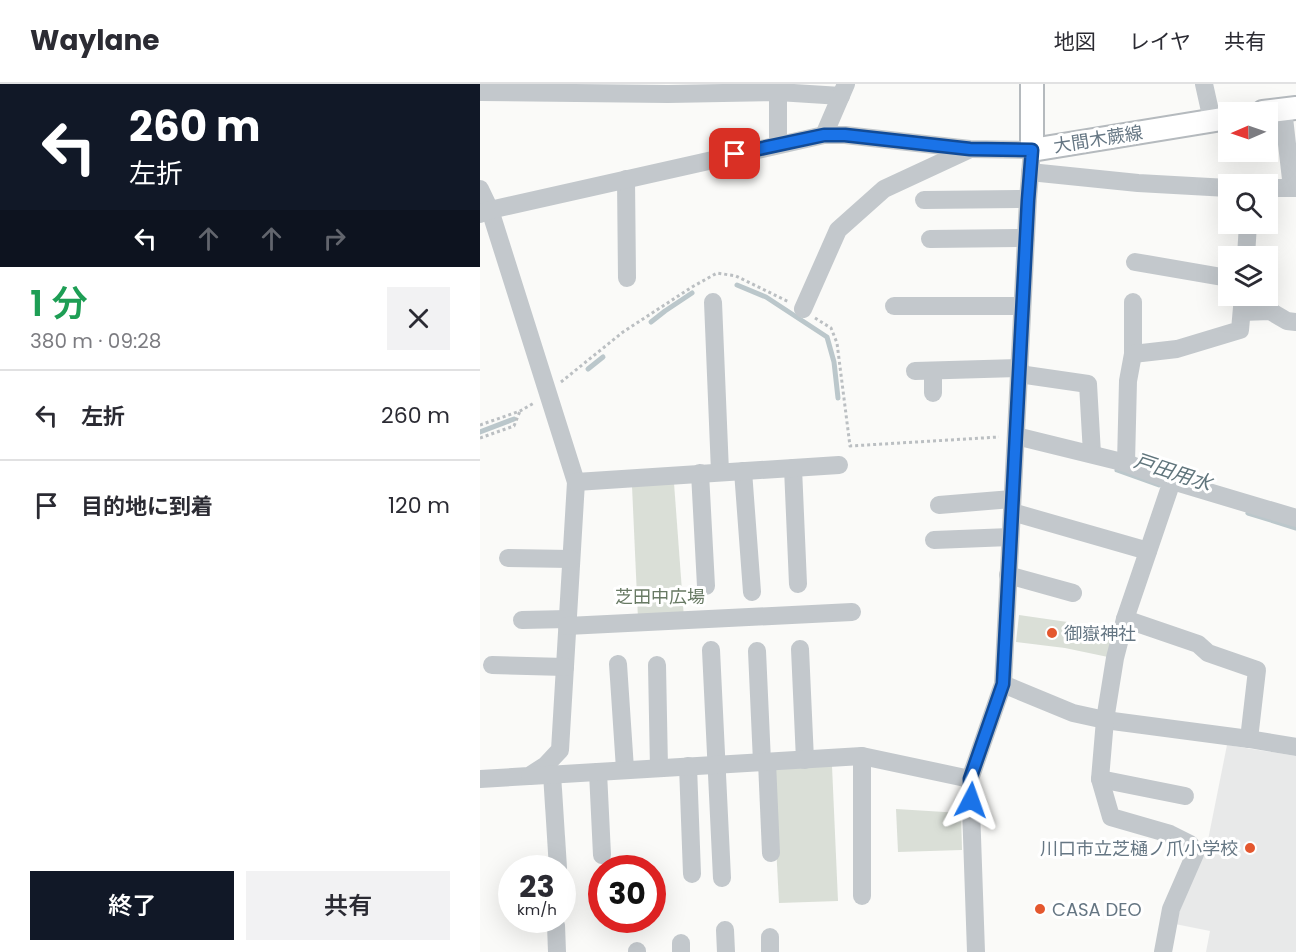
<!DOCTYPE html>
<html lang="ja">
<head>
<meta charset="utf-8">
<style>
  :root { --surface:#fff; --page:#f2f2f3; --text:#2b2b33; --muted:#7c7c81; --line:#e1e1e2; --accent:#111827 }
  body { margin:0; font-family:Poppins,"Noto Sans JP",sans-serif; background:var(--page); color:var(--text); height:100vh; display:flex; flex-direction:column; font-size:22px; white-space:nowrap }
  * { box-sizing:border-box; margin:0 }
  p { font-size:20px; color:var(--muted) }
  .icon { flex:none; width:33px; height:33px; fill:none; stroke:currentColor; stroke-width:2; stroke-linecap:round; stroke-linejoin:round }
  .map { position:relative; flex:1; overflow:hidden }
  .side { display:flex; flex-direction:column; background:var(--surface); width:480px }
  .side>* { flex:none }
  .hud { background:#111827; color:#fff; overflow:hidden }
  .needle { width:39px; rotate:268deg }
  .fabs { position:absolute; left:738px; top:18px; display:grid; gap:12px }
  .fabs a { display:grid; place-items:center; width:60px; height:60px; border-radius:0px; background:var(--surface); box-shadow:0 6px 24px #0002; font-size:30px }
  .speed { position:absolute; left:18px; top:771px; display:flex; gap:12px; font-size:30px; font-weight:700; text-align:center }
  .speed>* { display:grid; place-content:center; width:78px; height:78px; border-radius:50%; background:var(--surface); box-shadow:0 6px 24px #0002; line-height:1 }
  .speed small { font-size:15px; font-weight:400 }
  .speed .limit { border:9px solid #d22; background:#fff; color:#111 }
  .pin { position:absolute; display:grid; place-items:center; width:51px; height:51px; color:#fff; margin:-26px; border-radius:12px; box-shadow:0 3px 9px #0006 }
  .me { position:absolute; width:66px; margin:-33px; rotate:4deg; stroke-linejoin:round; filter:drop-shadow(0 0 4px #0008) }
  .turn { display:flex; align-items:center; gap:21px; height:126px; padding:0 30px; font-size:27px }
  .turn .icon { width:78px; height:78px; stroke-width:2.5 }
  .turn b { display:block; font-size:42px; line-height:51px }
  .lanes { display:flex; align-items:center; height:57px; padding:0 30px; background:#0003; justify-content:center; gap:30px; direction:ltr }
  .lanes .off { opacity:.35 }
  .round { display:grid; place-items:center; flex:none; width:63px; height:63px; border-radius:0px; background:var(--page) }
  .head { display:flex; align-items:center; justify-content:space-between; height:102px; padding:0 30px }
  h1 { font-size:36px; font-weight:600; line-height:45px; color:#1e9e55 }
  .cta { display:flex; gap:12px; margin-top:auto; padding:12px 30px }
  .cta a { flex:1; height:69px; border-radius:0px; background:var(--accent); color:#fff; font-size:24px; font-weight:600; line-height:69px; text-align:center }
  .cta a+a { background:var(--page); color:var(--text) }
  ul { padding:0; list-style:none }
  li { display:flex; align-items:center; gap:18px; height:90px; padding:0 30px; border-top:2px solid var(--line) }
  li div { flex:1 }
  li b { display:block; font-size:22px }
  li em { font-style:normal }
  header { display:flex; align-items:center; gap:36px; box-sizing:border-box; height:84px; padding:0 30px; background:var(--surface); border-bottom:2px solid var(--line) }
  header strong { font-size:28px }
  nav { display:flex; gap:33px; margin-inline-start:auto; font-size:21px }
  main { display:flex; flex:1; min-height:0 }
  .map>svg:first-child { display:block }
  .built { fill:#e8e9e9 }
  .green { fill:#dadfd7 }
  .lines { fill:none; stroke-linecap:round; stroke-linejoin:round }
  .stream { stroke:#bbc7cb; stroke-width:5 }
  .major-casing { stroke:#b5babe; stroke-width:26 }
  .path { stroke:#bbbfc2; stroke-width:3; stroke-dasharray:3 3; stroke-linecap:butt }
  .minor { stroke:#c3c8cc; stroke-width:18 }
  .major { stroke:#fff; stroke-width:22 }
  .route-casing { stroke:#114b97; stroke-width:15 }
  .route { stroke:#1a73e8; stroke-width:10 }
  .poi-dot { fill:#e4572e; stroke:#fff; stroke-width:2 }
  .labels { text-anchor:middle; dominant-baseline:central; stroke-width:6; stroke-linejoin:round; paint-order:stroke }
  .street-label { font-size:18px; fill:#657683; stroke:#fff }
  .park-label { font-size:18px; fill:#687a64; stroke:#fff }
  .poi-label { font-size:18px; fill:#657683; stroke:#fff; text-anchor:start }
  .water-label { font-size:20px; font-style:italic; fill:#60757c; stroke:#fff }
</style>
</head>
<body>
<header>
<strong>Waylane</strong>
<nav><a>地図</a><a>レイヤ</a><a>共有</a></nav>
</header>
<main>
<section class="side">
<div class="hud">
<div class="turn"><svg class="icon" aria-label="left" viewBox="0 0 24 24"><path d="M17 20v-9H6M10 6l-5 5 5 5"/></svg><div><b>260 m</b>左折</div></div>
<div class="lanes"><svg class="icon" aria-label="left" viewBox="0 0 24 24"><path d="M17 20v-9H6M10 6l-5 5 5 5"/></svg><svg class="icon off" aria-label="ahead" viewBox="0 0 24 24"><path d="M12 20V5M6 11l6-6 6 6"/></svg><svg class="icon off" aria-label="ahead" viewBox="0 0 24 24"><path d="M12 20V5M6 11l6-6 6 6"/></svg><svg class="icon off" aria-label="right" viewBox="0 0 24 24"><path d="M7 20v-9h11M14 6l5 5-5 5"/></svg></div>
</div>
<div class="head"><div><h1>1 分</h1><p>380 m · 09:28</p></div><a class="round"><svg class="icon" aria-label="close" viewBox="0 0 24 24"><path d="M6 6l12 12M18 6L6 18"/></svg></a></div>
<ul>
<li><svg class="icon" aria-label="left" viewBox="0 0 24 24"><path d="M17 20v-9H6M10 6l-5 5 5 5"/></svg><div><b>左折</b></div><em>260 m</em></li>
<li><svg class="icon" aria-label="arrive" viewBox="0 0 24 24"><path d="M6 21V4h12l-3 4 3 4H6"/></svg><div><b>目的地に到着</b></div><em>120 m</em></li>
</ul>
<div class="cta"><a>終了</a><a>共有</a></div>
</section>
<div class="map">
<svg width="816" height="868" viewBox="0 0 816 868">
  <rect width="100%" height="100%" fill="#fafaf8"/>
  <polygon class="built" points="747,661 816,672 816,868 726,868 730,847 695,840 720,772 728,756"/>
  <g class="green">
    <polygon points="194,399 204,534 158,535 152,402"/>
    <polygon points="539,531 636,545 628,573 585,564 536,558"/>
    <polygon points="352,682 358,817 299,819 292,685"/>
    <polygon points="416,725 481,729 482,766 418,768"/>
  </g>
  <g class="lines">
    <g class="stream">
      <polyline points="257,201 286,213 347,253 354,278 358,314"/>
      <polyline points="171,238 185,227 212,209"/>
      <polyline points="108,285 123,273"/>
      <polyline points="0,348 34,335"/>
      <polyline points="637,386 679,401"/>
      <polyline points="768,429 816,444"/>
    </g>
    <defs>
      <g id="major">
        <polyline points="552,0 552,66 748,34"/>
        <polyline points="783,28 816,24"/>
      </g>
    </defs>
    <use href="#major" class="major-casing"/>
    <g class="path">
      <polyline points="335,234 351,244 357,259 370,362 519,353"/>
      <polyline points="81,298 143,248 212,203 237,189 256,192 309,218"/>
      <polyline points="0,341 40,327 54,319"/>
      <polyline points="0,354 34,342 40,327"/>
    </g>
    <g class="minor">
      <polyline points="298,0 298,60"/>
      <polyline points="724,0 732,36"/>
      <polyline points="0,8 188,10 298,8 361,12"/>
      <polyline points="803,25 812,104"/>
      <polyline points="344,51 366,0"/>
      <polyline points="550,88 658,99 748,104"/>
      <polyline points="146,95 147,194"/>
      <polyline points="788,104 816,104"/>
      <polyline points="0,105 10,126 96,398 80,666 66,681 49,692 0,695"/>
      <polyline points="444,116 548,115"/>
      <polyline points="0,130 10,126 344,51 365,51 490,65 552,66 548,115 523,600 490,695 496,868"/>
      <polyline points="450,155 546,154"/>
      <polyline points="766,172 768,140"/>
      <polyline points="655,178 748,194"/>
      <polyline points="233,218 240,388"/>
      <polyline points="653,218 653,270"/>
      <polyline points="414,222 542,222"/>
      <polyline points="323,225 358,146 404,105 488,66"/>
      <polyline points="762,228 790,227 807,237 816,238"/>
      <polyline points="435,287 540,284"/>
      <polyline points="539,290 608,300 612,370"/>
      <polyline points="453,309 453,287"/>
      <polyline points="536,352 646,379 692,397 816,434"/>
      <polyline points="646,379 648,297 653,270 697,265 760,246 763,212"/>
      <polyline points="313,384 318,500"/>
      <polyline points="263,387 272,508"/>
      <polyline points="220,389 226,502"/>
      <polyline points="96,398 359,381"/>
      <polyline points="459,421 532,415"/>
      <polyline points="532,428 668,467"/>
      <polyline points="454,456 530,453"/>
      <polyline points="28,474 91,475"/>
      <polyline points="528,491 593,509"/>
      <polyline points="645,535 718,560 728,569 777,586 769,655"/>
      <polyline points="42,536 88,535"/>
      <polyline points="87,542 372,528"/>
      <polyline points="320,565 325,676"/>
      <polyline points="231,566 242,794"/>
      <polyline points="277,567 282,678"/>
      <polyline points="138,580 145,685"/>
      <polyline points="12,581 85,583"/>
      <polyline points="177,581 179,684"/>
      <polyline points="523,600 593,629 625,636 769,655 816,663"/>
      <polyline points="287,678 291,769"/>
      <polyline points="208,682 212,790"/>
      <polyline points="118,688 122,771"/>
      <polyline points="72,690 78,784"/>
      <polyline points="50,692 382,672 490,695"/>
      <polyline points="620,695 705,712"/>
      <polyline points="382,812 382,672"/>
      <polyline points="76,841 77,868"/>
      <polyline points="245,846 246,868"/>
      <polyline points="290,853 290,868"/>
      <polyline points="201,859 201,868"/>
      <polyline points="157,867 157,868"/>
      <polyline points="683,868 691,825 715,770 710,760 690,750 631,733 620,695 625,636 635,574 645,535 692,397"/>
    </g>
    <use href="#major" class="major"/>
  </g>
  <g class="lines">
    <defs>
      <polyline id="route" points="255,70 344,51 365,51 490,65 552,66 548,116 523,600 490,695 491,716"/>
    </defs>
    <use href="#route" class="route-casing"/>
    <use href="#route" class="route"/>
  </g>
  <g class="poi-dot">
    <circle cx="572" cy="549" r="6"/>
    <circle cx="770" cy="764" r="6"/>
    <circle cx="560" cy="825" r="6"/>
  </g>
  <g class="labels">
    <g class="street-label">
      <text transform="translate(618 55) rotate(-9)">大間木蕨線</text>
    </g>
    <g class="park-label">
      <text x="180" y="512">芝田中広場</text>
    </g>
    <g class="poi-label">
      <text x="584" y="549">御嶽神社</text>
      <text x="758" y="764" text-anchor="end">川口市立芝樋ノ爪小学校</text>
      <text x="572" y="825">CASA DEO</text>
    </g>
    <g class="water-label">
      <text transform="translate(693 388) rotate(18)">戸田用水</text>
    </g>
  </g>
</svg>
<div class="fabs">
<a><svg class="needle" viewBox="-14 -14 28 28"><path d="M0-13l5 13h-10z" fill="#e53935"/><path d="M0 13l5-13h-10z" fill="#7c7c81"/></svg></a>
<a><svg class="icon" aria-label="search" viewBox="0 0 24 24"><circle cx="10" cy="10" r="6"/><path d="M15 15l6 6"/></svg></a>
<a><svg class="icon" aria-label="layers" viewBox="0 0 24 24"><path d="M12 4l9 5-9 5-9-5zM3 14l9 5 9-5"/></svg></a>
</div>
<div class="speed"><div>23<small>km/h</small></div><div class="limit">30</div></div>
<div class="pin" style="left:255px;top:70px;background:#d93025"><svg class="icon" aria-label="arrive" viewBox="0 0 24 24"><path d="M6 21V4h12l-3 4 3 4H6"/></svg></div>
<svg class="me" style="left:491px;top:716px" viewBox="-20 -20 40 40"><path d="M0-17L14 15 0 8-14 15z" fill="#1a73e8" stroke="#fff" stroke-width="4"/></svg>
</div>
</main>
</body>
</html>
